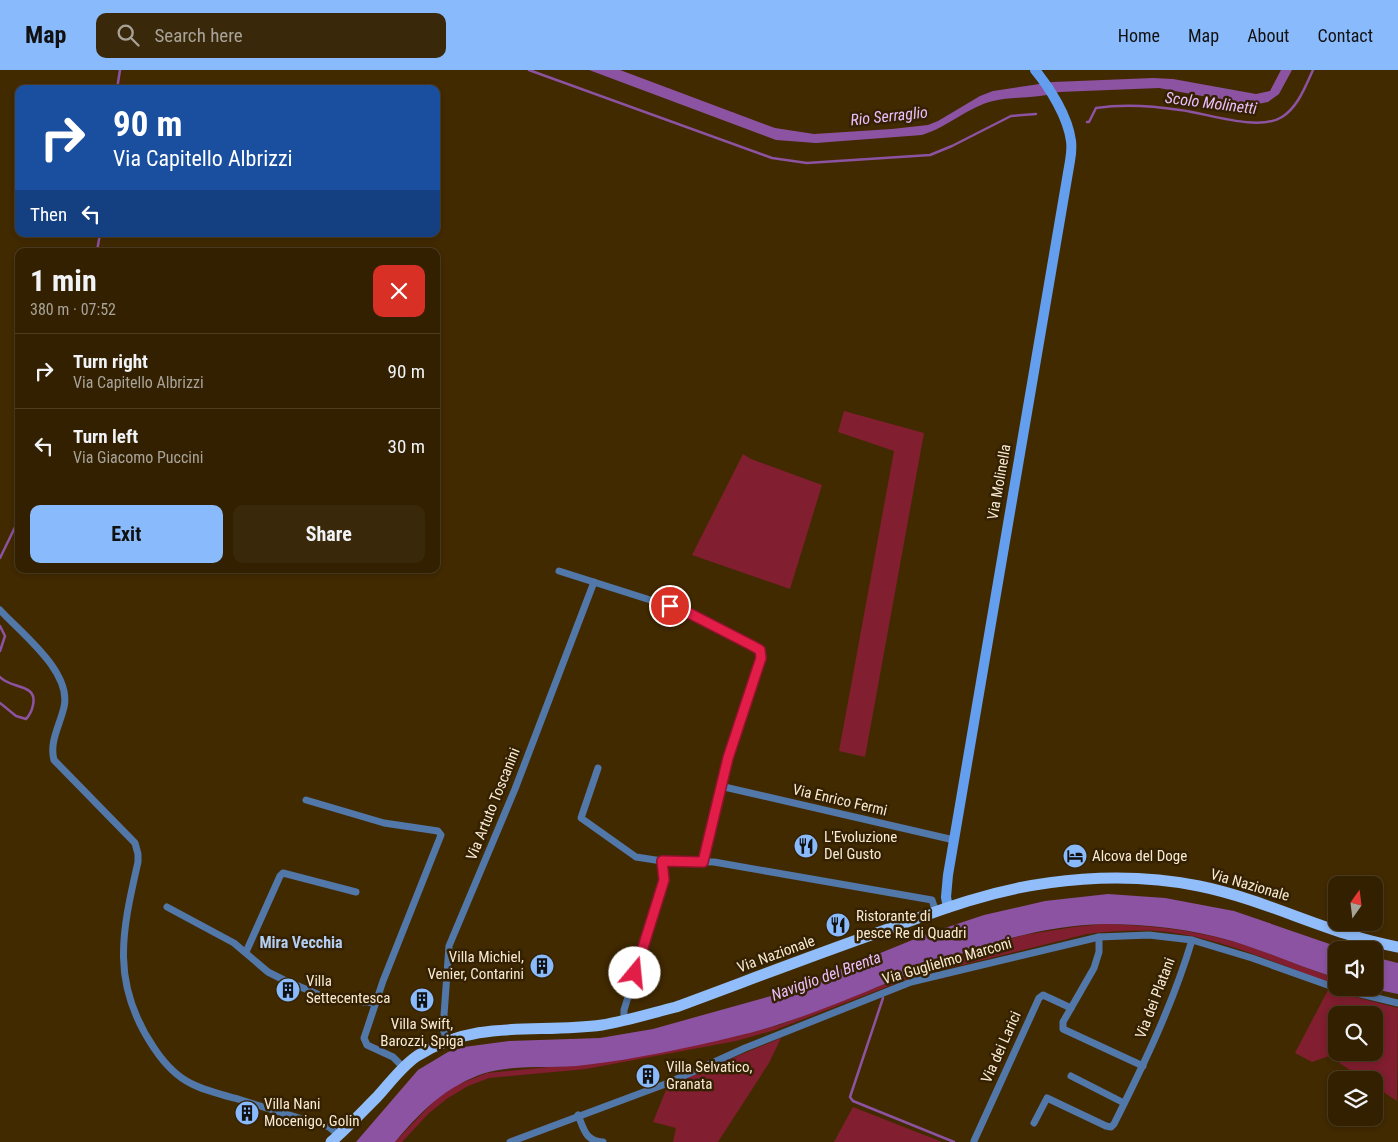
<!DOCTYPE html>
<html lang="en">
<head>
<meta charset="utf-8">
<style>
  :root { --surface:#322000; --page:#3a280a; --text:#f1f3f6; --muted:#a8a399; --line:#4d3e22; --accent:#89bafc }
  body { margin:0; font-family:"Roboto Condensed",sans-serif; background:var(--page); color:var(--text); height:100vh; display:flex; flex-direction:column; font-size:19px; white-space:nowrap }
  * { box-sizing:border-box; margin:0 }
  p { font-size:16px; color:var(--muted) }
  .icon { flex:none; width:28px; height:28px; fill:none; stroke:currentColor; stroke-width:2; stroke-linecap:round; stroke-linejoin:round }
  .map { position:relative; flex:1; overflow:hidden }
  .sheet { position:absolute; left:15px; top:178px; width:425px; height:325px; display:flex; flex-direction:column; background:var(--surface); border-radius:10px; box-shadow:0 2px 8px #0003,0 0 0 1px var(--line) }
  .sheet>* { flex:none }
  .guide { position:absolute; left:15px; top:15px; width:425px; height:152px; border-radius:10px; box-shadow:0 2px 8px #0003,0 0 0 1px var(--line); background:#1a4fa0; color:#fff; overflow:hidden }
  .needle { width:32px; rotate:14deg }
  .tools { position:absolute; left:1328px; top:806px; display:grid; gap:10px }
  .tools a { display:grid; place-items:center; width:55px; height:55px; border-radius:10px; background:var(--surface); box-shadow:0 2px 8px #0003,0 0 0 1px var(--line); font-size:25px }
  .pin { position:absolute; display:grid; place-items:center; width:42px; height:42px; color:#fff; margin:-21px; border:2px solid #fff; border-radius:50%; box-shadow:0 1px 5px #0007 }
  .me { position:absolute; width:55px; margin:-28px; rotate:17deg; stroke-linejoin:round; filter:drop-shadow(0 0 4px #0008) }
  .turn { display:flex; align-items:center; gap:18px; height:105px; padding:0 15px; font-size:22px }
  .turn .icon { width:65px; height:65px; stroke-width:2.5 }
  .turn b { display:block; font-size:35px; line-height:42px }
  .then { display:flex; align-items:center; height:48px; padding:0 15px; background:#0003; gap:10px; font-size:19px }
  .round { display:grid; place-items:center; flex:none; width:52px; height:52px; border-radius:10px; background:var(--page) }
  .headline { display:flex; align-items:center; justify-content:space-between; height:85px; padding:0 15px }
  h1 { font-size:30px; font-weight:700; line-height:38px }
  .action { display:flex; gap:10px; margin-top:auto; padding:10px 15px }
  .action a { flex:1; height:58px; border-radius:10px; background:var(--accent); color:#111; font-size:20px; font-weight:700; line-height:58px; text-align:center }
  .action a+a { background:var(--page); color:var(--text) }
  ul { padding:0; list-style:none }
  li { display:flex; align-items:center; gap:15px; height:75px; padding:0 15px; border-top:1px solid var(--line) }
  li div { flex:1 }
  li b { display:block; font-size:19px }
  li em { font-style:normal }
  header { display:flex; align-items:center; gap:30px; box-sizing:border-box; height:70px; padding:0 25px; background:var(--accent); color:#111 }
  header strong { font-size:24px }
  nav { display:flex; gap:28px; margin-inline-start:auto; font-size:18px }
  .search { width:350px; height:45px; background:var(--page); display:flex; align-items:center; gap:12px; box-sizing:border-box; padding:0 18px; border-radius:10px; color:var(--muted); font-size:19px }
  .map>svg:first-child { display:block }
  .green { fill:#811e2f; fill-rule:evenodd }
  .water { fill:#8d53a3 }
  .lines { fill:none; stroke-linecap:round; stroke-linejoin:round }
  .stream { stroke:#8d53a3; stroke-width:2.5 }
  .street { stroke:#5277a9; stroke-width:7 }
  .secondary { stroke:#639fee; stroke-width:10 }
  .primary { stroke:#91befb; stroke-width:11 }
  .route-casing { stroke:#92132f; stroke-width:12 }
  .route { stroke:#e11d48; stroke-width:9 }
  .labels { text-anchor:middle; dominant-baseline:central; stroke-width:5; stroke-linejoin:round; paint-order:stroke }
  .street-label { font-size:15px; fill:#f9ead4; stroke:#342102 }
  .poi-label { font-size:15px; fill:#f9ead4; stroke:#342102; text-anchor:start }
  .water-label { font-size:16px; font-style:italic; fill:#ecbefe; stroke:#342102 }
  .neighbourhood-label { font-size:16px; font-weight:bold; fill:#b3cef3; stroke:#342102 }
</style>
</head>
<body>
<header>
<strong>Map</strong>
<div class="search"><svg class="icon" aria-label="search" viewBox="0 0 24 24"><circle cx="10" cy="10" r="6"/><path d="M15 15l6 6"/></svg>Search here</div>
<nav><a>Home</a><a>Map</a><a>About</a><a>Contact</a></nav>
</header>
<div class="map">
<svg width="1398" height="1072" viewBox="0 0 1398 1072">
  <rect width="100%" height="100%" fill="#422a00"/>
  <g class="green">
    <polygon points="844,341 924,363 865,687 839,681 894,381 838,362"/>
    <polygon points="743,384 751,389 822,415 790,519 692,485"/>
    <path d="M 1103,854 C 1147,855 1188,859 1231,871 C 1267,881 1301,897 1336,908 L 1336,915 C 1282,896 1225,869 1168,862 C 1141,859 1113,861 1087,864 L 910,908 L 775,960 L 736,971 L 586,999 L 489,1008 L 468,1016 L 448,1028 L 429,1043 L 402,1072 L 395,1072 L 440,1025 L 457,1015 L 487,1003 L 611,991 L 737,966 L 779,955 L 979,878 L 1024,865 L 1074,857 Z"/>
    <path d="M 1328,920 L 1398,938 L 1397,1031 L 1374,1016 L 1374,1010 L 1365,1010 L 1329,986 L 1312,992 L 1295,983 ZM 1336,945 L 1374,945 L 1374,982 L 1336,982 Z"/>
    <polygon points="781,968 769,993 718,1072 673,1072 676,1058 653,1052 668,1015"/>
    <polygon points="853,1037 942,1072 834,1072"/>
  </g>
  <g class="water">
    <path d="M 589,0 L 620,0 L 775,58 L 814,64 L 892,59 L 928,55 L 938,51 L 980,26 L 993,21 L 1053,12 L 1153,8 L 1173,9 L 1256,24 L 1270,21 L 1281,0 L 1292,0 L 1279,24 L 1268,32 L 1258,34 L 1235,32 L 1159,18 L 1059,22 C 1038,29 1015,26 993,31 C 968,37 948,57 922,65 L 816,73 L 776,70 Z"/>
    <path d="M 1108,824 L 1165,828 L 1234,841 L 1347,880 L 1336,880 L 1336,908 C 1301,897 1268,882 1232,871 C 1190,859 1148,854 1104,854 C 973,857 862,937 737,966 C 688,978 636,989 585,995 C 554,999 515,994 485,1003 C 446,1016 421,1041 395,1072 L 356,1072 L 418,1000 L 448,982 L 464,977 L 509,971 L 600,968 L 653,959 L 785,922 L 927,864 L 984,845 L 1045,831 Z"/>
    <polygon points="1374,887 1398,893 1398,924 1369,918 1374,918"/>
  </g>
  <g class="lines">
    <g class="stream">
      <polyline points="529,0 772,88 807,93 930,85 952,76 1011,46 1036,44"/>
      <polyline points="117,19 120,0"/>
      <path d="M 1087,52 L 1089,52 L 1096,38 C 1122,34 1154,36 1180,40 C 1207,43 1258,62 1282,47 C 1298,37 1305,17 1313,0"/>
      <polyline points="97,181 100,164"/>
      <polyline points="0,488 19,449"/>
      <polyline points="0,556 5,566 0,581"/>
      <path d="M 0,607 C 10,619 38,613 33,635 C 32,640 30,645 26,649 L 16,646 L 0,633"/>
      <polyline points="883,928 850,1027 853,1031 954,1072"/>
    </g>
    <g class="street">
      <polyline points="559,501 685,541 759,580 761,588 728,688 703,792"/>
      <path d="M 0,540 C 22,564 72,602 64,637 C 60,655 49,672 54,690 L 135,773 L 138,784 L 138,792 C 122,862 110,913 154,978 C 164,993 175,1006 192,1014 C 206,1021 223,1025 238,1029 C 269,1039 299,1048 329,1057 L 339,1065"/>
      <polyline points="598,698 581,748 636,787 662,791"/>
      <polyline points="720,716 954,770"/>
      <polyline points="306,730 384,753 438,761 441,765 383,911 364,968 367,975 393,987 403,997"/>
      <polyline points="167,837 234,873 268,902 284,910 329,929 376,933"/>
      <polyline points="1099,867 1099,882 1094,898 1063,952 1063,959 1143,996"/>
      <polyline points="246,882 280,806 283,803 356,822"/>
      <polyline points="624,950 624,940 664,810 662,791 714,792 932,830 936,842"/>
      <polyline points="447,971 443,959 449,876 515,719 594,512"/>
      <polyline points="1071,1006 1124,1033"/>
      <path d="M 578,1045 C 584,1059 585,1071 603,1072"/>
      <path d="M 1034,1053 L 1047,1028 L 1106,1056 L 1111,1057 L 1114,1054 C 1144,994 1173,934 1192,870"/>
      <polyline points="974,1071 1039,928 1043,925 1071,938"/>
      <polyline points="510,1072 668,1013 745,978 911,912 1099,867 1149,865 1192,870 1252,888 1336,918 1398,933"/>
    </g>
    <path class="secondary" d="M 948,838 L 946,827 L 948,805 L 1070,91 C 1071,85 1072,78 1071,71 C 1068,47 1050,18 1035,0"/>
    <path class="primary" d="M 331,1072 C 347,1058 362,1042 377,1027 C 390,1013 401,997 417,986 C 477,948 537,964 602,955 C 627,951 652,943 676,937 C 741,913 806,888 871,865 C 903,854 935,841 968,831 C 1041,808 1124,801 1199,816 C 1268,830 1330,865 1398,877"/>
  </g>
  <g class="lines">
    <defs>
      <polyline id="route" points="635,903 664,810 662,791 703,792 728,688 761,588 760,580 751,575 685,541 670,536"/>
    </defs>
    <use href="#route" class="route-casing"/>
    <use href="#route" class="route"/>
  </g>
  <defs>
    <symbol id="restaurant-disc" viewBox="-11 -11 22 22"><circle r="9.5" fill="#89bafc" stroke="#342102"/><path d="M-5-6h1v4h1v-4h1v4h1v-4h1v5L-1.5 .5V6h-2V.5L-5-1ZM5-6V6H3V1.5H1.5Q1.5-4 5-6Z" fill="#111"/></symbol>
    <symbol id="hotel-disc" viewBox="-11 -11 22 22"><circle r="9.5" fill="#89bafc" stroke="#342102"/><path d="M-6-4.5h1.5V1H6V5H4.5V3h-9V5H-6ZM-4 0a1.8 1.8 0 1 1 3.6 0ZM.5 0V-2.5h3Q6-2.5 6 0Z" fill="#111"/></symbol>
    <symbol id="building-disc" viewBox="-11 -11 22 22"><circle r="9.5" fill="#89bafc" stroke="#342102"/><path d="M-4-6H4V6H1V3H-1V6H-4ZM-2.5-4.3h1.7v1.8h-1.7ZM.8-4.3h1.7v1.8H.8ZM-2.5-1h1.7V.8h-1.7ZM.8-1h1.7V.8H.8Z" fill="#111"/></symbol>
  </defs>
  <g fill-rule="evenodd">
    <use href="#restaurant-disc" x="792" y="762" width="28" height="28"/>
    <use href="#hotel-disc" x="1061" y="772" width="28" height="28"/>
    <use href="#restaurant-disc" x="824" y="841" width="28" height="28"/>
    <use href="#building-disc" x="528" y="882" width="28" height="28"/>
    <use href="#building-disc" x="274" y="906" width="28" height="28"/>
    <use href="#building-disc" x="408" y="916" width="28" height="28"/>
    <use href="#building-disc" x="634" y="992" width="28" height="28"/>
    <use href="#building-disc" x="233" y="1029" width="28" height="28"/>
  </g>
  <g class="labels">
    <g class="street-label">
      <text transform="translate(999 412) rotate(-80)">Via Molinella</text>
      <text transform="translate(840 730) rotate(13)">Via Enrico Fermi</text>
      <text transform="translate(493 734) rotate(-68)">Via Artuto Toscanini</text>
      <text transform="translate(1250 815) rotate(16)">Via Nazionale</text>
      <text transform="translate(776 884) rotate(-20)">Via Nazionale</text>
      <text transform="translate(947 891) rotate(-16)">Via Guglielmo Marconi</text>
      <text transform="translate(1155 928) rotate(-69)">Via dei Platani</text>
      <text transform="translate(1001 977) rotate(-66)">Via dei Larici</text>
    </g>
    <g class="poi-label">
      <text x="824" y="767">L'Evoluzione<tspan x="824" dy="17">Del Gusto</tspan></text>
      <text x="1092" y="786">Alcova del Doge</text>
      <text x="856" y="846">Ristorante di<tspan x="856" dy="17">pesce Re di Quadri</tspan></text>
      <text x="524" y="887" text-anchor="end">Villa Michiel,<tspan x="524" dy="17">Venier, Contarini</tspan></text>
      <text x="306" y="911">Villa<tspan x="306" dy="17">Settecentesca</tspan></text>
      <text x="422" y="954" text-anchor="middle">Villa Swift,<tspan x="422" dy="17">Barozzi, Spiga</tspan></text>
      <text x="666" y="997">Villa Selvatico,<tspan x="666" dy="17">Granata</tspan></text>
      <text x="264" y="1034">Villa Nani<tspan x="264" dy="17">Mocenigo, Golin</tspan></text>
    </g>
    <g class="water-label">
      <text transform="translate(1211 33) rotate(7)">Scolo Molinetti</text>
      <text transform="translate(889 46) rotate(-6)">Rio Serraglio</text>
      <text transform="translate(826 906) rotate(-20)">Naviglio del Brenta</text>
    </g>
    <g class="neighbourhood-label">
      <text x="301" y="872">Mira Vecchia</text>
    </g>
  </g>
</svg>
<div class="tools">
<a><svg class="needle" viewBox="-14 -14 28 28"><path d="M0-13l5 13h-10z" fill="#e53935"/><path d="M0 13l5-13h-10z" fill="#a8a399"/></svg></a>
<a><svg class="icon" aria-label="sound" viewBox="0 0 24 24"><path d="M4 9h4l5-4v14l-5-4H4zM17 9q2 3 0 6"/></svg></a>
<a><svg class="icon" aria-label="search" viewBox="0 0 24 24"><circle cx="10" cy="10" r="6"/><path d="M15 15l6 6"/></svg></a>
<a><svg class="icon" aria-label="layers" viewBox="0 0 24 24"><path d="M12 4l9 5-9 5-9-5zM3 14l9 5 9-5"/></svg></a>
</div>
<div class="pin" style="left:670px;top:536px;background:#d93025"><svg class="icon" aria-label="arrive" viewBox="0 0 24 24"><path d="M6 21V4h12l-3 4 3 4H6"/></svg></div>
<svg class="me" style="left:635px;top:903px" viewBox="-20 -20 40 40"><circle r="19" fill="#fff"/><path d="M0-13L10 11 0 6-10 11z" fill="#e11d48"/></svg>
<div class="guide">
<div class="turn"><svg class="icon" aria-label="right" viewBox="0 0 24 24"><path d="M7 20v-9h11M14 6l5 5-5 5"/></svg><div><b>90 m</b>Via Capitello Albrizzi</div></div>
<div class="then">Then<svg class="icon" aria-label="left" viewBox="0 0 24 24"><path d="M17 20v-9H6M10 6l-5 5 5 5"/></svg></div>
</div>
<section class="sheet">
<div class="headline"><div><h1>1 min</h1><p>380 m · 07:52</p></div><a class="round" style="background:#d93025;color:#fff"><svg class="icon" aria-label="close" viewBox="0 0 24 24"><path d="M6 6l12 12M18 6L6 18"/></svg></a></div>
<ul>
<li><svg class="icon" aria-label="right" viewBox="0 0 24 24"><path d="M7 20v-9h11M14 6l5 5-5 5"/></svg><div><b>Turn right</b><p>Via Capitello Albrizzi</p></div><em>90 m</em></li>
<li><svg class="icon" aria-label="left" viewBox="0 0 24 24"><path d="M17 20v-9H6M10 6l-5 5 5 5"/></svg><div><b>Turn left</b><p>Via Giacomo Puccini</p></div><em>30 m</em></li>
</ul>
<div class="action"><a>Exit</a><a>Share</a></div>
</section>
</div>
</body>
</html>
